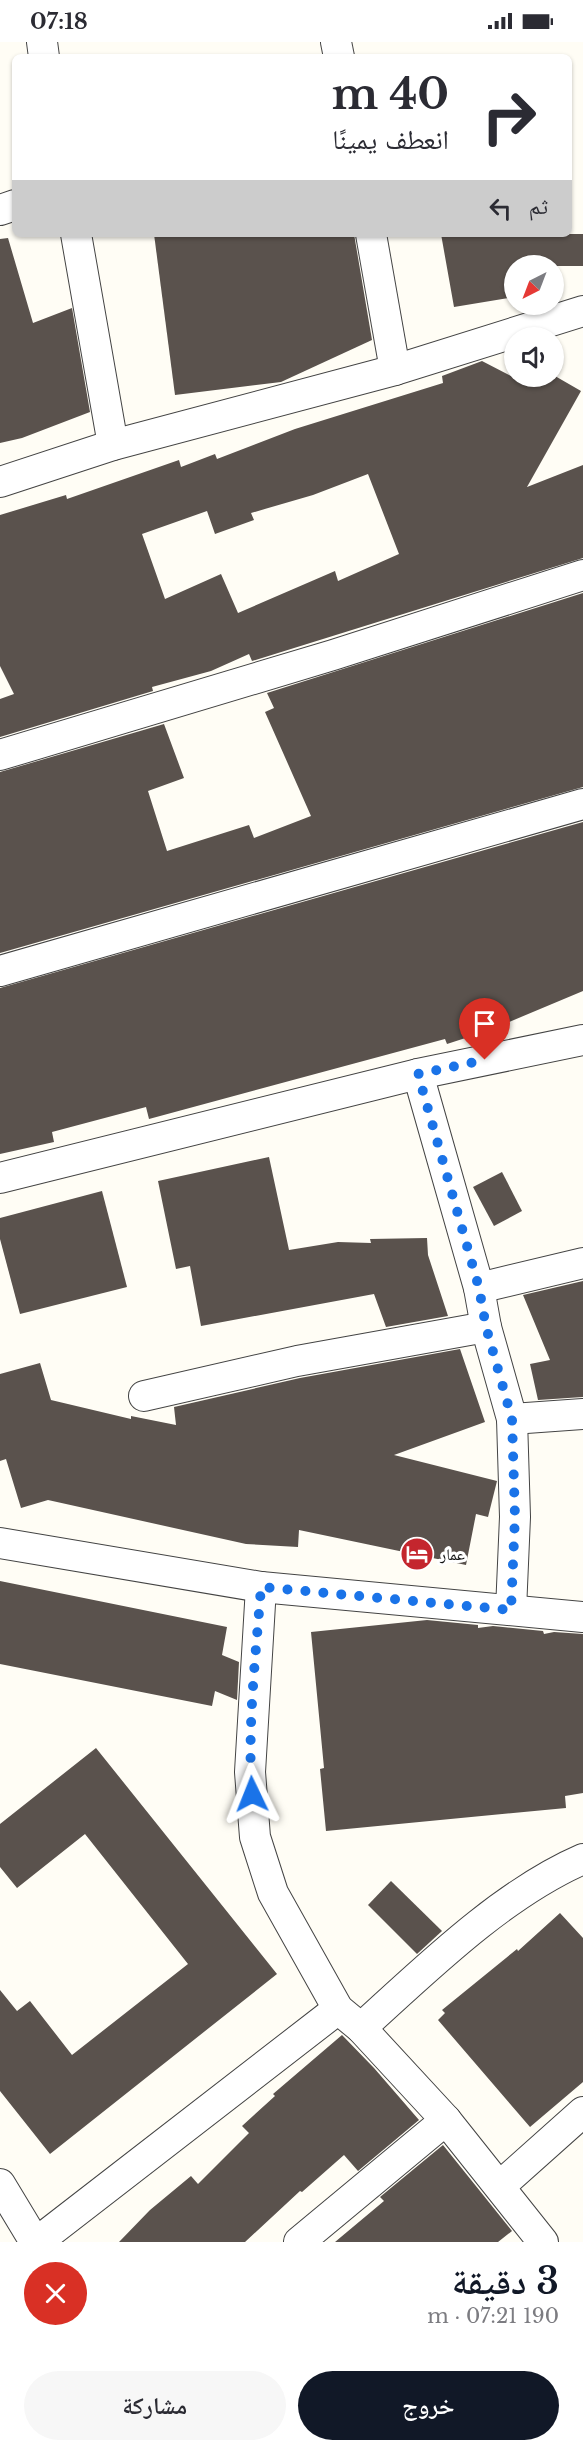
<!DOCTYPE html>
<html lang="ar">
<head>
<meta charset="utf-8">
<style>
  :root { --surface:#fff; --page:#f7f7f7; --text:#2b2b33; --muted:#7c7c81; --accent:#111827 }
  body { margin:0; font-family:"Libre Baskerville","Noto Naskh Arabic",serif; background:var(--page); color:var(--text); direction:rtl; height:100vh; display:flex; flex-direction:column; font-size:22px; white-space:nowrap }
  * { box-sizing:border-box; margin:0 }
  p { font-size:20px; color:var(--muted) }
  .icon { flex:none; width:33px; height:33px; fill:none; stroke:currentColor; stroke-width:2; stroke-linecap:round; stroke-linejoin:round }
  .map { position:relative; height:2200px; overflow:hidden; direction:ltr }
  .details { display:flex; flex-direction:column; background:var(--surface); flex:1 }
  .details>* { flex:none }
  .top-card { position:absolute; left:12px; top:12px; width:560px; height:183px; border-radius:9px; box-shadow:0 2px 4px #0004; direction:rtl; background:#fff; color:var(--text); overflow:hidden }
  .needle { width:39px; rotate:222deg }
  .buttons { position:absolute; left:504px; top:213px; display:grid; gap:12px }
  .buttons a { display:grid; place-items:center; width:60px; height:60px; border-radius:50%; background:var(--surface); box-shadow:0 2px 4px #0004; font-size:30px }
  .pin { position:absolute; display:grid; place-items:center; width:51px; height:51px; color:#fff; margin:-62px -26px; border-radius:50% 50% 50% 0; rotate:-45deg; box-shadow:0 0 6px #0007 }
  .pin .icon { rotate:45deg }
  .me { position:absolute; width:66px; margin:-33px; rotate:358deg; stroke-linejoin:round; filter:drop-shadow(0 0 4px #0008) }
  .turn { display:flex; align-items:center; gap:21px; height:126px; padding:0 24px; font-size:27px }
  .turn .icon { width:78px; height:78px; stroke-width:2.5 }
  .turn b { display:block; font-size:42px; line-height:51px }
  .then { display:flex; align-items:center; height:57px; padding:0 24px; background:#0003; gap:12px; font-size:22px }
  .round { display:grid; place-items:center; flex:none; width:63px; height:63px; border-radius:32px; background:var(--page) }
  .head { display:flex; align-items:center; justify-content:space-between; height:102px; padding:0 24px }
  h1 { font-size:36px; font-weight:600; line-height:45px; color:var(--accent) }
  .primary-button { display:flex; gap:12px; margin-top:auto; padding:12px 24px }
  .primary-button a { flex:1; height:69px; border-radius:36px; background:var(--accent); color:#fff; font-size:24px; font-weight:600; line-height:69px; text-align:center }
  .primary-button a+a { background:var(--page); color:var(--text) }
  .status { display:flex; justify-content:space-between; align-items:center; height:42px; padding:0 30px; background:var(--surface); direction:ltr }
  .status svg { height:16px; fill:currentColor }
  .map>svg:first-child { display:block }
  .building { fill:#5a524d; fill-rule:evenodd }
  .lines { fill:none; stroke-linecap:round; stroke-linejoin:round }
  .minor-casing { stroke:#444; stroke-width:32 }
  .minor { stroke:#fff; stroke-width:30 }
  .route { stroke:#1a73e8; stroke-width:10; stroke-dasharray:0 18 }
  .labels { text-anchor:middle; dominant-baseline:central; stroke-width:6; stroke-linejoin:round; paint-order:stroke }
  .poi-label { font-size:16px; fill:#111; stroke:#fff; text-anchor:start }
</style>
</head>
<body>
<div class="status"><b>07:18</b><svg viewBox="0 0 49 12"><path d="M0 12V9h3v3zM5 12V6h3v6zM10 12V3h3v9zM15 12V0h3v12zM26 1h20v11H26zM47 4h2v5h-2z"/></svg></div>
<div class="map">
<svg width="583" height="2200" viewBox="0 0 583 2200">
  <rect width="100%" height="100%" fill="#fffdf5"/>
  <g class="building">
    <polygon points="154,192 354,192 372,298 281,340 175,353"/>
    <polygon points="441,192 583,192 583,224 514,224 514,255 454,265"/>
    <polygon points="8,196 33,281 72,266 90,370 22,396 0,401 0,197"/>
    <path d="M 482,319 L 511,334 L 555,334 L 581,349 L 527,445 L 583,423 L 583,516 L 252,619 L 249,612 L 211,629 L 152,645 L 153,649 L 0,695 L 0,657 L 14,652 L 0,624 L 0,473 L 66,453 L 67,457 L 179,418 L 181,425 L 215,412 L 217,417 L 295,387 L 443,341 L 442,334 ZM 368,432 L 399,512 L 338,539 L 335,529 L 238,571 L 221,532 L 165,557 L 142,492 L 207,469 L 215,492 L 254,478 L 251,471 L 313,453 Z"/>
    <polygon points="583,551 583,745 0,911 0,730 164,682 184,736 148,749 167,809 249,783 254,796 311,774 265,670 274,666 267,651"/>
    <polygon points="583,780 583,949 490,988 447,1002 445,997 149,1077 146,1065 52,1090 54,1100 0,1112 0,946"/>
    <polygon points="269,1115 289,1208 338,1200 371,1201 370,1197 427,1196 428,1213 448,1274 386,1285 374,1252 201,1284 190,1224 176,1227 158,1139"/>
    <polygon points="502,1130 522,1169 494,1184 473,1145"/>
    <polygon points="102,1149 127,1245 20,1272 0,1197 0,1176"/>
    <polygon points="583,1239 583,1355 538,1358 530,1322 550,1318 523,1253"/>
    <polygon points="460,1307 485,1380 394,1413 497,1439 488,1475 476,1472 466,1523 299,1488 298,1505 246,1502 48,1458 21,1466 6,1417 0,1419 0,1332 40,1321 51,1358 131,1377 131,1374 176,1383 174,1365 300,1336"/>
    <polygon points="0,1539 227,1585 222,1613 239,1620 237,1658 215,1649 212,1664 0,1622"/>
    <polygon points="427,1578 478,1583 478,1586 493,1584 543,1589 544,1592 554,1590 583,1592 583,1751 565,1754 566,1766 326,1789 320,1727 324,1726 311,1590"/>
    <polygon points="96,1706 277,1932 50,2112 0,2049 0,1948 17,1969 30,1959 72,2013 188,1922 85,1792 17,1846 0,1825 0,1782"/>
    <polygon points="391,1839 442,1889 417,1912 368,1863"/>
    <polygon points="560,1871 583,1896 583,2040 530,2085 438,1978 445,1971 442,1968 517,1907 518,1909"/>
    <polygon points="342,1993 374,2026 419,2078 358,2129 344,2113 302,2150 300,2149 245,2200 119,2200 150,2168 191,2134 198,2142 249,2091 242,2084 275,2054 273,2052"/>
    <polygon points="443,2103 512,2189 498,2200 335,2200 384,2159 380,2155"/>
  </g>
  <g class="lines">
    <defs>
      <g id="minor">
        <polyline points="42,0 44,15"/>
        <polyline points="336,0 339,15"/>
        <polyline points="0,168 15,163"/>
        <polyline points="76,192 113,403"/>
        <polyline points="371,192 395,328"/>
        <polyline points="0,440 113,403 395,328 583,269"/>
        <polyline points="0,713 333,613 583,533"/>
        <polyline points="0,929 583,762"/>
        <polyline points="418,1032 479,1246 486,1285 512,1377 515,1475 511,1568"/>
        <polyline points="0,1136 418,1032 583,998"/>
        <polyline points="479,1246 583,1221"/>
        <polyline points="144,1354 297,1319 486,1285"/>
        <polyline points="512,1377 583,1372"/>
        <polyline points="0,1501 261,1545 583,1575"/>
        <polyline points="261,1545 250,1730 255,1795 273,1851 338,1967 361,1986 446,2078 543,2200"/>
        <path d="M 361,1986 C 426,1927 502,1852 583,1817"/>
        <polyline points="0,2142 35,2200"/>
        <polyline points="500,2144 583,2070"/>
        <polyline points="37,2200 338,1967"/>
        <polyline points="299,2200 446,2078"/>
      </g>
    </defs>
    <use href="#minor" class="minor-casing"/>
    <use href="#minor" class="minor"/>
  </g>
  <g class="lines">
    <path class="route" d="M 252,1752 C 247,1685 256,1612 261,1545 L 511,1568 L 515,1475 L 512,1377 L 486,1285 L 479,1246 L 418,1032 L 485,1018"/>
  </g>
  <defs>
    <symbol id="hotel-disc" viewBox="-11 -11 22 22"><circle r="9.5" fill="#c4262e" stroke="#fff"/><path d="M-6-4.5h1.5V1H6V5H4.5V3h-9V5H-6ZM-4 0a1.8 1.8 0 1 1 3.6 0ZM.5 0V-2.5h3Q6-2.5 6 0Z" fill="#fff"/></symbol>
  </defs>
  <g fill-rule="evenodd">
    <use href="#hotel-disc" x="398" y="1493" width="38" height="38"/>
  </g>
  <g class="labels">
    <g class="poi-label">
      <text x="440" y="1512">عمار</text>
    </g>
  </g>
</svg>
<div class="buttons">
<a><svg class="needle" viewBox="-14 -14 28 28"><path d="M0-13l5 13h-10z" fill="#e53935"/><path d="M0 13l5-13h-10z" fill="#7c7c81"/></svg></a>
<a><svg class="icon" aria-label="sound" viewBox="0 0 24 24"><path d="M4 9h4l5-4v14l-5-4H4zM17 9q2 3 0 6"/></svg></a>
</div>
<div class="pin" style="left:485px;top:1018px;background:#d93025"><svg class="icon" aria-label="arrive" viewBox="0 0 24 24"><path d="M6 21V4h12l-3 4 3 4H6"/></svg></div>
<svg class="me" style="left:252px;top:1752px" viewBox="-20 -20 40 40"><path d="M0-17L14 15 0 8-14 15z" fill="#1a73e8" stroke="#fff" stroke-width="4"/></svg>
<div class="top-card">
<div class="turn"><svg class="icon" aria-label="right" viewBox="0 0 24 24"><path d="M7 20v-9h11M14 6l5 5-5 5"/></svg><div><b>40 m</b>انعطف يمينًا</div></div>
<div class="then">ثم<svg class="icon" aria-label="left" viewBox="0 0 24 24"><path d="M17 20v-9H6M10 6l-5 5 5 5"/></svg></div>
</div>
</div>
<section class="details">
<div class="head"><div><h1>3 دقيقة</h1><p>190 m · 07:21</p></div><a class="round" style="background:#d93025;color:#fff"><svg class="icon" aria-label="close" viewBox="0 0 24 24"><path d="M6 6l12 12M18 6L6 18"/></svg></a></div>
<div class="primary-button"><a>خروج</a><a>مشاركة</a></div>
</section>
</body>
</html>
